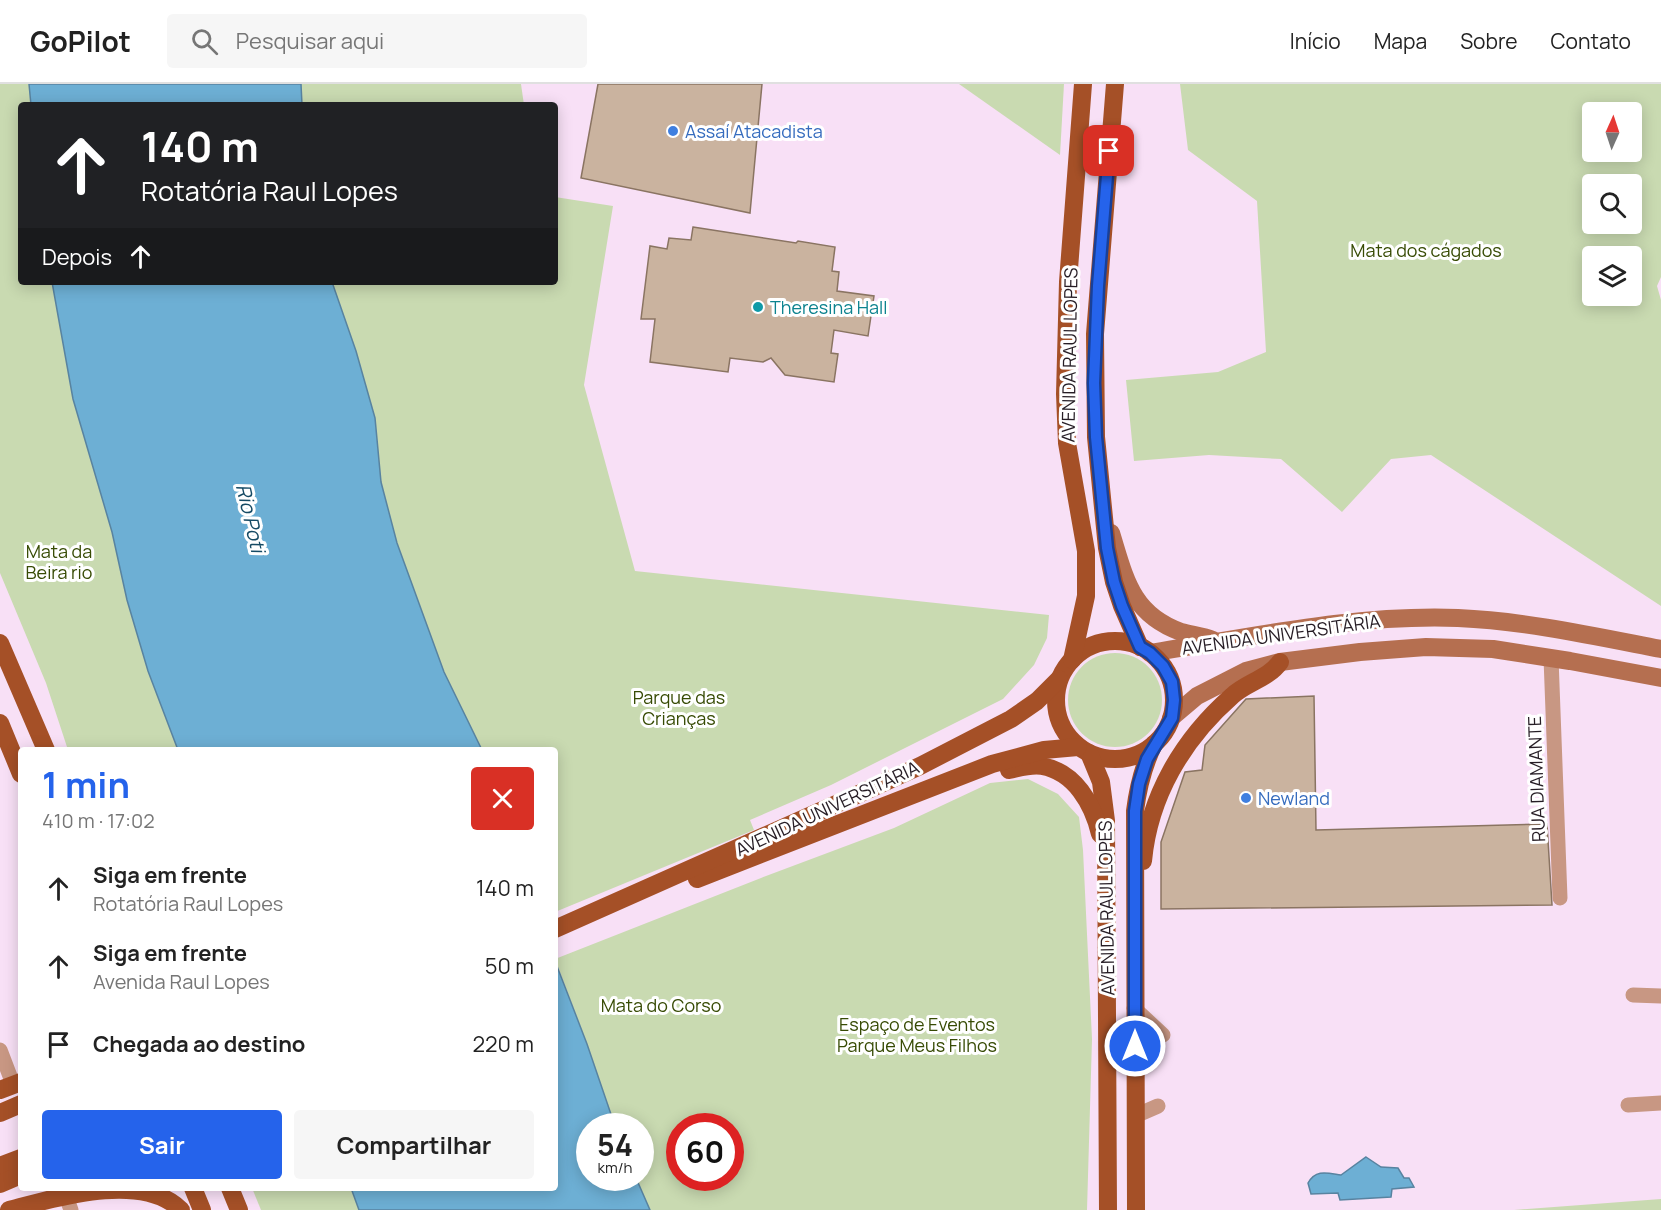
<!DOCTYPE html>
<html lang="pt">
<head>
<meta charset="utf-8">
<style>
  :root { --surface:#fff; --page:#f6f6f6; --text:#222; --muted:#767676; --line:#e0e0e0; --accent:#2563eb }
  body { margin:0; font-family:Manrope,sans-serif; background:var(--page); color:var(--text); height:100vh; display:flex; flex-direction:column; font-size:22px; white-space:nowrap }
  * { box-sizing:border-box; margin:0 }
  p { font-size:20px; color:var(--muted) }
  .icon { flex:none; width:33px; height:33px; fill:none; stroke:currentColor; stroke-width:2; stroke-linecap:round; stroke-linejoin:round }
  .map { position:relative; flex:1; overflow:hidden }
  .panel { position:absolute; left:18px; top:663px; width:540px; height:444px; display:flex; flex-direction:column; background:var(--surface); border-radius:6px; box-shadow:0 3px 15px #0003 }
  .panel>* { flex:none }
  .guide { position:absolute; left:18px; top:18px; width:540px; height:183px; border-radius:6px; box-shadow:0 3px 15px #0003; background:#202124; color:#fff; overflow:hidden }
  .needle { width:39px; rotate:3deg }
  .fabs { position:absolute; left:1582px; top:18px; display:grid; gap:12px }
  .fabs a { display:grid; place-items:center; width:60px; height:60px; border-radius:6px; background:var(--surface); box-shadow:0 3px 15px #0003; font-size:30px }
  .speed { position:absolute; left:576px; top:1029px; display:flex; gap:12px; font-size:30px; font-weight:700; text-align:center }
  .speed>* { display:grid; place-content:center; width:78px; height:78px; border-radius:50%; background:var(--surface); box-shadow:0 3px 15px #0003; line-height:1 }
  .speed small { font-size:15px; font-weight:400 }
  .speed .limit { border:9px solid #d22; background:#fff; color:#111 }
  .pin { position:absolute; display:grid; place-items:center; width:51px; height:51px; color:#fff; margin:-26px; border-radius:12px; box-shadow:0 3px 9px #0006 }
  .me { position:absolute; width:66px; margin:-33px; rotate:0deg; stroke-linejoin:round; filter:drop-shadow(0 0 4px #0008) }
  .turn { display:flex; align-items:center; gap:21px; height:126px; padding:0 24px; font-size:27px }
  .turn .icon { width:78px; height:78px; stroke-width:2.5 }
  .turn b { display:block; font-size:42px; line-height:51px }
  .then { display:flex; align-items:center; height:57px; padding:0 24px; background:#0003; gap:12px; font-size:22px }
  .round { display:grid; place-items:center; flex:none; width:63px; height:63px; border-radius:6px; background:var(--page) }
  .head { display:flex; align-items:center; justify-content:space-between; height:102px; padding:0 24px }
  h1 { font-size:36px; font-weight:700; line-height:45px; color:var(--accent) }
  .button { display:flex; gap:12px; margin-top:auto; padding:12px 24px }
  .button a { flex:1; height:69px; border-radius:6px; background:var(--accent); color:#fff; font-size:24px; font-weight:700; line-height:69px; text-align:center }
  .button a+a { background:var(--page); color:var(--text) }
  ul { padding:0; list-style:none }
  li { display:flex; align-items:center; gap:18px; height:78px; padding:0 24px }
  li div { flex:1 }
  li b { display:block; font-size:22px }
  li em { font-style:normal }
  header { display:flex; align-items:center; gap:36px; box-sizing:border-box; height:84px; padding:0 30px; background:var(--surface); border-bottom:2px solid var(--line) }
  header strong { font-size:28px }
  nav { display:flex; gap:33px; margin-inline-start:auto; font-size:21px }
  .search { width:420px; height:54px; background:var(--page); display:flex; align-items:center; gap:15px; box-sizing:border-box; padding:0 21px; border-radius:6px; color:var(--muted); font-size:22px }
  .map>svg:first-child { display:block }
  .green { fill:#c9dab1; fill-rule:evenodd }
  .water { fill:#6dafd4; stroke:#5883a0; stroke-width:1.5 }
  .building { fill:#cab39f; stroke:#8a7462; stroke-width:1.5 }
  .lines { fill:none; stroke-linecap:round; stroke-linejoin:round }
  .street { stroke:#c89783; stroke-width:15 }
  .secondary { stroke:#b56f50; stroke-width:18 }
  .primary { stroke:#a55027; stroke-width:18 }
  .route-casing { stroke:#184099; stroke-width:15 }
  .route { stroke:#2563eb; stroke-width:10 }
  .shop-dot { fill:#3f7fe0; stroke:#fff; stroke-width:2 }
  .culture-dot { fill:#0f9aa8; stroke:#fff; stroke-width:2 }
  .labels { text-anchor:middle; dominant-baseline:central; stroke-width:6; stroke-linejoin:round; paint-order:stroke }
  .shop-label { font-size:18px; fill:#366cbe; stroke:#fff; text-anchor:start }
  .park-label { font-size:18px; fill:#374b04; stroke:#fff }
  .culture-label { font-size:18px; fill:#0d838f; stroke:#fff; text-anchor:start }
  .street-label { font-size:18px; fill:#261d25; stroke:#fff }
  .water-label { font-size:20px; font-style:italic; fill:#154a64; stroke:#fff }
</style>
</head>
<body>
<header>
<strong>GoPilot</strong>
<div class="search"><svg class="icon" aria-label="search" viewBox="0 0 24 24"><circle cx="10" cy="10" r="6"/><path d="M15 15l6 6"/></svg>Pesquisar aqui</div>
<nav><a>Início</a><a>Mapa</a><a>Sobre</a><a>Contato</a></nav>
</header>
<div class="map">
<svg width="1661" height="1126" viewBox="0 0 1661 1126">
  <rect width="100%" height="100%" fill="#f8e0f6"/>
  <g class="green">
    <polygon points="0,0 29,0 31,21 21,21 21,198 52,198 73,315 112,448 128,516 148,587 178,666 68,666 46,599 0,489"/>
    <polygon points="301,0 521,0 524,21 302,21"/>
    <polygon points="959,0 1064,0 1060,71"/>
    <path d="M 1180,0 L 1661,0 L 1661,193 L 1657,202 L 1661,216 L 1661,522 L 1431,371 L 1391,375 L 1342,428 L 1281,375 L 1209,371 L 1134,377 L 1126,296 L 1218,288 L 1266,268 L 1257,117 L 1188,66 ZM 1593,28 L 1632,28 L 1632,68 L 1593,68 ZM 1593,100 L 1632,100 L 1632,140 L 1593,140 ZM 1593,172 L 1632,172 L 1632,212 L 1593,212 Z"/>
    <polygon points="555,113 613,122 584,301 635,487 1049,531 1047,554 1034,581 1003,615 831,701 750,736 754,746 555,828 555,666 482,666 444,588 397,459 381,398 375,334 332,198 555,198"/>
    <circle cx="1115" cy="616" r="47"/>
    <path d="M 1028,695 L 1058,710 L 1079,733 L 1083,766 L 1092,955 L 1087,1126 L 650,1126 L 636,1094 L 640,1094 L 640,1042 L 615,1042 L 587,960 L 555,875 L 761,794 L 894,744 L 990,699 ZM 680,1042 L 730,1042 L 730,1094 L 680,1094 Z"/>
    <polygon points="252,1104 351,1104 359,1126 261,1126"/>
    <polygon points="1661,1115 1661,1126 1514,1126"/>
  </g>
  <g class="water">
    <polygon points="29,0 301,0 302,21 31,21"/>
    <polygon points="52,198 332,198 356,267 375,334 381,398 397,459 444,588 482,666 178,666 148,587 127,516 112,448 73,315"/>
    <polygon points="555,877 587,960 615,1042 590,1042 590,1094 636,1094 650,1126 359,1126 351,1104 555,1104"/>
    <path d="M 1366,1073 L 1381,1083 L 1398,1084 L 1404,1094 L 1409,1094 L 1414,1103 L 1392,1105 L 1391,1113 L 1340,1116 L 1338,1109 L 1311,1110 L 1308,1099 C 1316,1085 1327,1089 1341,1091 Z"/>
  </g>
  <g class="building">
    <polygon points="598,0 762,0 750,129 581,94"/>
    <polygon points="693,143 796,159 798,157 835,163 832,187 839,188 837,207 874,212 868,252 834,246 831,269 838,270 834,298 785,291 771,274 763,278 730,274 728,288 650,278 655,235 641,235 650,162 667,165 669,154 691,156"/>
    <polygon points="1314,612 1316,746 1547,740 1552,821 1161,825 1161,758 1185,688 1202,686 1205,661 1246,615"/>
  </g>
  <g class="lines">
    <g class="street">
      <polyline points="1551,574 1560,814"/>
      <polyline points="1633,911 1661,912"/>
      <polyline points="1134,924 1163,951"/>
      <polyline points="0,966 13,1000"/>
      <polyline points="1628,1021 1661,1019"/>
      <polyline points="1135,1032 1158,1022"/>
      <polyline points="66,1112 71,1126"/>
    </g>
    <g class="secondary">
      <path d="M 1111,449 C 1125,494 1131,530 1181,548 C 1192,551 1203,552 1213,556"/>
      <path d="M 1150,569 C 1252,553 1355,530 1458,534 C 1526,537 1594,552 1661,565"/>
      <polyline points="1171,634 1197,612 1246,587 1280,578 1360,568 1426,563 1493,565 1570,577 1661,594"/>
    </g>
    <g class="primary">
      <polyline points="1115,0 1095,250 1096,353 1107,464 1114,498 1122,522 1140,563"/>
      <circle cx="1115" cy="616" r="59"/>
      <polyline points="0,559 46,666"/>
      <polyline points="1072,576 1086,512 1086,467 1067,359 1065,310 1068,198 1083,0"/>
      <polyline points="0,639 21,690"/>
      <polyline points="1089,669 1101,698 1106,737 1108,1126"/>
      <path d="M 1009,686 C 1019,684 1031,680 1042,682 C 1075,688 1093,720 1100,750"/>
      <path d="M 1143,777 C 1149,712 1183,655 1232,612 C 1247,598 1268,595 1280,578"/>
      <polyline points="697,795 992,680 1044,666 1078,663"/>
      <polyline points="555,845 861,709 920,682 1011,635 1037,617 1059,595"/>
      <polyline points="0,1006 21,998"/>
      <polyline points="0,1029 21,1020"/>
      <polyline points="0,1082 21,1074"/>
      <polyline points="0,1100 21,1091"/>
      <polyline points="193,1104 202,1126"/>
      <polyline points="230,1104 239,1126"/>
      <path d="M 9,1126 C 55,1114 142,1087 181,1126"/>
      <path d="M 1136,1126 L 1135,727 C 1138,703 1143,682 1154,660"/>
    </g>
  </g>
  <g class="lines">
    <defs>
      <polyline id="route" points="1109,67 1098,202 1094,299 1096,353 1107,464 1114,498 1122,522 1140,563 1150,569 1163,582 1172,598 1174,616 1172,634 1147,675 1139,700 1135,727 1135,962"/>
    </defs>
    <use href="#route" class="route-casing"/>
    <use href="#route" class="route"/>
  </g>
  <g class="shop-dot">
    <circle cx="673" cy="47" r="6"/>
    <circle cx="1246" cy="714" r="6"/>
  </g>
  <circle class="culture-dot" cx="758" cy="223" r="6"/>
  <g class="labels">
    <g class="shop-label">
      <text x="685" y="47">Assaí Atacadista</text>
      <text x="1258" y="714">Newland</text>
    </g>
    <g class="park-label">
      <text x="1426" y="166">Mata dos cágados</text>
      <text x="59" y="467">Mata da<tspan x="59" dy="21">Beira rio</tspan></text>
      <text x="679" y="613">Parque das<tspan x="679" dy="21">Crianças</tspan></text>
      <text x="661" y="921">Mata do Corso</text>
      <text x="917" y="940">Espaço de Eventos<tspan x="917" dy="21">Parque Meus Filhos</tspan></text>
    </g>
    <g class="culture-label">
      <text x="770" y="223">Theresina Hall</text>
    </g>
    <g class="street-label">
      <text transform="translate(1069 271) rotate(-89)">AVENIDA RAUL LOPES</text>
      <text transform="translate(1281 550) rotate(-8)">AVENIDA UNIVERSITÁRIA</text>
      <text transform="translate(1536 695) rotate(-92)">RUA DIAMANTE</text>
      <text transform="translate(827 724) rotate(-25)">AVENIDA UNIVERSITÁRIA</text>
      <text transform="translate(1106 824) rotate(-91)">AVENIDA RAUL LOPES</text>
    </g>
    <g class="water-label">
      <text transform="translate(251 434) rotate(77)">Rio Poti</text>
    </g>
  </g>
</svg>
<div class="fabs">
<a><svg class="needle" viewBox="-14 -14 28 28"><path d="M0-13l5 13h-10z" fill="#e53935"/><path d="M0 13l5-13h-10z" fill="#767676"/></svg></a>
<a><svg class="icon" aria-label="search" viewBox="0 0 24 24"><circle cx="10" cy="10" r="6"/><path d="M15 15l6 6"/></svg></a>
<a><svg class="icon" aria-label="layers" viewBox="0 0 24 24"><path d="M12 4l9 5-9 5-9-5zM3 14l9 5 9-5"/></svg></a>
</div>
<div class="speed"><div>54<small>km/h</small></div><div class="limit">60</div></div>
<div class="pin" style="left:1109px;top:67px;background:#d93025"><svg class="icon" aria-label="arrive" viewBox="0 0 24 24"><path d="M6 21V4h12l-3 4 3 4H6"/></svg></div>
<svg class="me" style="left:1135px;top:962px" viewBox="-20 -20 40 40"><circle r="17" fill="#2563eb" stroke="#fff" stroke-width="3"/><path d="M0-11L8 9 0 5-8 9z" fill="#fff"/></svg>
<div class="guide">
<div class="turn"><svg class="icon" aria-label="ahead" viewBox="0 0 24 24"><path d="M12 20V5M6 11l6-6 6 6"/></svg><div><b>140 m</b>Rotatória Raul Lopes</div></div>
<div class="then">Depois<svg class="icon" aria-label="ahead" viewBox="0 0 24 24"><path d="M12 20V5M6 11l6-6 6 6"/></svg></div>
</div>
<section class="panel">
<div class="head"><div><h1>1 min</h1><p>410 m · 17:02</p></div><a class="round" style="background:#d93025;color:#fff"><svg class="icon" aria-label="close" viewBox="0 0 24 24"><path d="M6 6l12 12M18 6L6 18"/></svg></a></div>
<ul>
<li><svg class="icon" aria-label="ahead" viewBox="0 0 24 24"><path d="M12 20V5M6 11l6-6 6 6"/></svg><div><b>Siga em frente</b><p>Rotatória Raul Lopes</p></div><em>140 m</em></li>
<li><svg class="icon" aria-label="ahead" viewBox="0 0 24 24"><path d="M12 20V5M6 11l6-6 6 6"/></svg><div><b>Siga em frente</b><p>Avenida Raul Lopes</p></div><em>50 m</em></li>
<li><svg class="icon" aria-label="arrive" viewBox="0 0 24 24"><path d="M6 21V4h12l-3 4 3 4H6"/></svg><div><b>Chegada ao destino</b></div><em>220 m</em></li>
</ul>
<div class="button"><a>Sair</a><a>Compartilhar</a></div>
</section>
</div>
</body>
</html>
